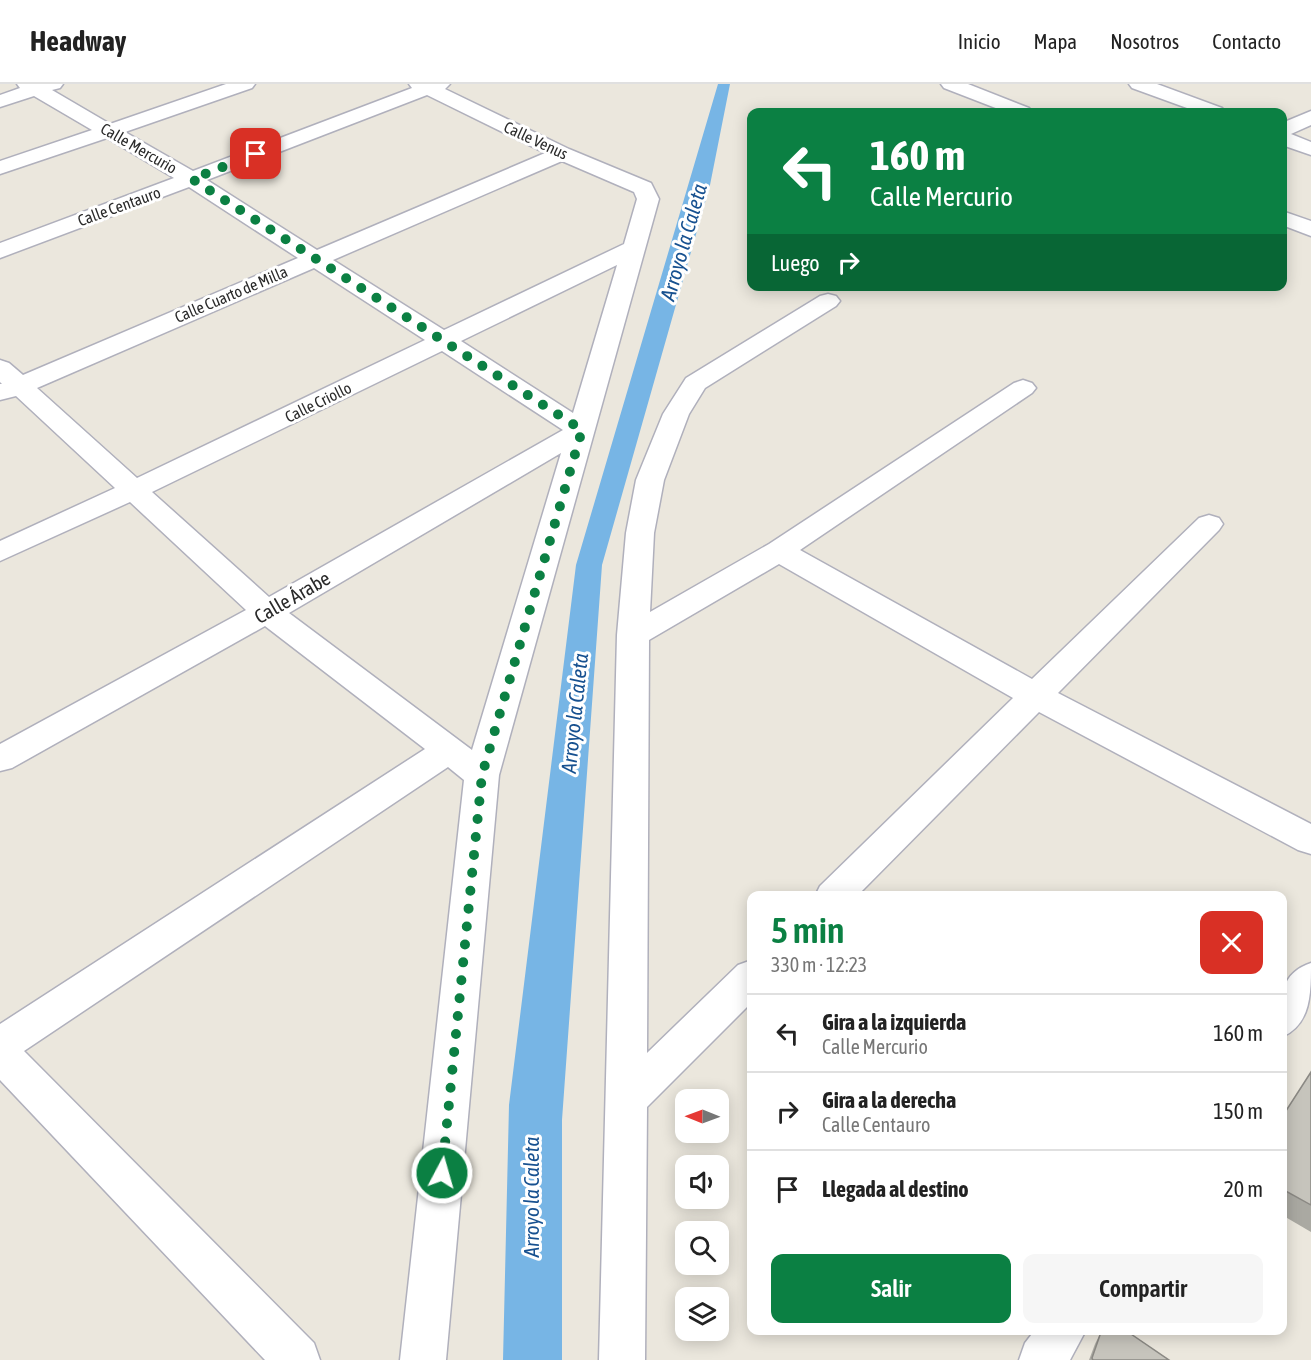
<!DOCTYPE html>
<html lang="es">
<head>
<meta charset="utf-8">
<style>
  :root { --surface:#fff; --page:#f6f6f6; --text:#222; --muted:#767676; --line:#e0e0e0; --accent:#0b8043 }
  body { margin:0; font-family:"Asap Condensed",sans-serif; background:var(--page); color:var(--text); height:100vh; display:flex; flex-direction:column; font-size:22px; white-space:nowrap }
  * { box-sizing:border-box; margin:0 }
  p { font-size:20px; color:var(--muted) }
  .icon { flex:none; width:33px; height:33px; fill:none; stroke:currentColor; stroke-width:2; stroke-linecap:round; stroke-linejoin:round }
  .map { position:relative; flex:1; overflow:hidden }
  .drawer { position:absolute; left:747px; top:807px; width:540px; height:444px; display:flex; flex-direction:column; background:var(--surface); border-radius:12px; box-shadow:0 3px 15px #0003 }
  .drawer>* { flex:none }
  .hud { position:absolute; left:747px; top:24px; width:540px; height:183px; border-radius:12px; box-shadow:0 3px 15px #0003; background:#0b8043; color:#fff; overflow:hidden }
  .needle { width:39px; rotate:271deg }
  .tools { position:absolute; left:675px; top:1005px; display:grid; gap:12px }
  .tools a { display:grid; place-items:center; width:54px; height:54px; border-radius:12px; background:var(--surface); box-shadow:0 3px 15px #0003; font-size:30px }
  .pin { position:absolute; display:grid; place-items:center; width:51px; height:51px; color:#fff; margin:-26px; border-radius:12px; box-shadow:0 3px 9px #0006 }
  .me { position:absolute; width:66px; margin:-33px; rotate:6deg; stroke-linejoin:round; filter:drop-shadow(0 0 4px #0008) }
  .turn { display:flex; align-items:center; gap:21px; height:126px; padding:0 24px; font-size:27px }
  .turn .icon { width:78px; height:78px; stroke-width:2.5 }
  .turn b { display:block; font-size:42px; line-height:51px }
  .then { display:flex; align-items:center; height:57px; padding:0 24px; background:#0003; gap:12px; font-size:22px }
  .round { display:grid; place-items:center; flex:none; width:63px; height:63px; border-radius:12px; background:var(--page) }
  .overview { display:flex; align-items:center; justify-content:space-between; height:102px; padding:0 24px }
  h1 { font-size:36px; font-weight:600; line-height:45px; color:var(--accent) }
  .primary-button { display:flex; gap:12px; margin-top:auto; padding:12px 24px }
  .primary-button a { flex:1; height:69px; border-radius:12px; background:var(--accent); color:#fff; font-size:24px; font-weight:600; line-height:69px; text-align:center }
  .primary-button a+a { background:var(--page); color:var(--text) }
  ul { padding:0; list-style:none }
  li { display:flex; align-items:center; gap:18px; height:78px; padding:0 24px; border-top:2px solid var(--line) }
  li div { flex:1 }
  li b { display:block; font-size:22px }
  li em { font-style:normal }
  header { display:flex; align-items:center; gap:36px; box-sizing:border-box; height:84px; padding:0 30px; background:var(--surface); border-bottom:2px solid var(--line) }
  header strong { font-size:28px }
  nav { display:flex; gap:33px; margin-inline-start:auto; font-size:21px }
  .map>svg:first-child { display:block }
  .water { fill:#77b5e5 }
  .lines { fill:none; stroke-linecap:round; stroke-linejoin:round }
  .minor-casing { stroke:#b0b0bc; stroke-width:3 }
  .minor { fill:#fff; fill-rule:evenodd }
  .wall { fill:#aaa9a2 }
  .building { fill:#c6c4bc; stroke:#8b8984; stroke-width:1.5 }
  .route { stroke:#0b8043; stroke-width:10; stroke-dasharray:0 18 }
  .labels { text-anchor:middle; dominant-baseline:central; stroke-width:6; stroke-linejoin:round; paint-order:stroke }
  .far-street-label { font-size:16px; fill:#2a2a2a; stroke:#fff }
  .street-label { font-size:20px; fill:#2a2a2a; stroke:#fff }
  .water-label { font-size:21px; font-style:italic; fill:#175190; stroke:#fff }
</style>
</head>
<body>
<header>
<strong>Headway</strong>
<nav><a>Inicio</a><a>Mapa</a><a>Nosotros</a><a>Contacto</a></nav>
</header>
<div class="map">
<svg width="1311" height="1276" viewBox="0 0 1311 1276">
  <rect width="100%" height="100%" fill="#ebe7dd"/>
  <polygon class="water" points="718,0 730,0 710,101 602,481 562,1036 562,1276 503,1276 509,1021 576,481"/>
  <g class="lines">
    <defs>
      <g id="minor">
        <path d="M 17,0 L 63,0 L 60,4 L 52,6 L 110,40 L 226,0 L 255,0 L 252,4 L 125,48 L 193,87 L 412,4 L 409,0 L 450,0 L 445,5 L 569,65 L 651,99 L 659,115 L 499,691 L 446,1276 L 400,1276 L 464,696 L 448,683 L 24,967 L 314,1259 L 320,1276 L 265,1276 L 0,996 L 0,940 L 425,665 L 265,542 L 12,684 L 0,687 L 0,660 L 246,526 L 130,418 L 0,477 L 0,457 L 115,404 L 16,312 L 0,316 L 0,300 L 2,300 L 0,298 L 0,276 L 9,279 L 23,291 L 298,174 L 189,103 L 0,174 L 0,159 L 174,94 L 107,54 L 0,90 L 0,77 L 92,46 L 34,12 L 0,23 L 0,11 L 20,4 ZM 427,11 L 545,69 L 317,166 L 207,96 ZM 562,77 L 634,108 L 637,115 L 624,160 L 444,246 L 333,176 ZM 617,181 L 573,329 L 461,257 ZM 314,184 L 425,256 L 137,394 L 37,304 ZM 442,267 L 563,346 L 269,513 L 152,408 ZM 561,369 L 472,666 L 289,529 Z"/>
        <polygon points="941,0 968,0 1029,24 1032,28 1006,28 944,4"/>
        <polygon points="1129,0 1157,0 1222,24 1225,28 1198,28 1132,4"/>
        <polygon points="1311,27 1311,41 1291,50 1311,58 1311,71 1282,61 1282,39"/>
        <polygon points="1282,127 1311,137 1311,152 1282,141"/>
        <polygon points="828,210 836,212 840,217 836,222 705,304 689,330 664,396 654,449 650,528 769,460 1014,299 1023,296 1032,299 1036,304 1032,309 800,466 1032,595 1199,434 1209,431 1219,434 1223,440 1219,446 1058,609 1311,740 1311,770 1298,766 1039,628 857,812 815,812 820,802 1013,614 779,480 649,556 647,969 738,881 752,876 752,918 647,1023 645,1276 599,1276 617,551 626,449 636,396 663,330 686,294 820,212"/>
        <path d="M 1311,879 C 1311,910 1311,940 1282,953 C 1282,921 1275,891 1311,879 Z"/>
        <polygon points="1035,1246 1086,1246 1070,1276 1019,1276 1025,1259"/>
      </g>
    </defs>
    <use href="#minor" class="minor-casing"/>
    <use href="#minor" class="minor"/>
  </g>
  <g class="wall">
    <polygon points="1311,988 1311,1148 1282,1131 1282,1033"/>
    <polygon points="1101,1248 1169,1276 1089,1276 1095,1260"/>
  </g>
  <g class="building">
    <polygon points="1311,988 1311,1121 1282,1105 1282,1033"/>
    <polygon points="1107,1246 1125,1246 1169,1276 1093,1276 1092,1274 1101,1248"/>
  </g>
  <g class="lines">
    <polyline class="route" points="256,70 192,95 582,346 482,691 442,1089"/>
  </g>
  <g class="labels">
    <g class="far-street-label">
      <text transform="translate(536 56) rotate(25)">Calle Venus</text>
      <text transform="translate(139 64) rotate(30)">Calle Mercurio</text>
      <text transform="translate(119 122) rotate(-20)">Calle Centauro</text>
      <text transform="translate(231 210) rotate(-23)">Calle Cuarto de Milla</text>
      <text transform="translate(318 318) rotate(-26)">Calle Criollo</text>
    </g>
    <g class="street-label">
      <text transform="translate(292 513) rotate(-30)">Calle Árabe</text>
    </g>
    <g class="water-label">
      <text transform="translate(683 158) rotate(-74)">Arroyo la Caleta</text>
      <text transform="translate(574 629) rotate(-84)">Arroyo la Caleta</text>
      <text transform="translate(531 1113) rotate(-90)">Arroyo la Caleta</text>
    </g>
  </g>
</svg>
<div class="tools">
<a><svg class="needle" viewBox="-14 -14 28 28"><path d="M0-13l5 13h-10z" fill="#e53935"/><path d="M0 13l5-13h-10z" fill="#767676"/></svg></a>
<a><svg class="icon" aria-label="sound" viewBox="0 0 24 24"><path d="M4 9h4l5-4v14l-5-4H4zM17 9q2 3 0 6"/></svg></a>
<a><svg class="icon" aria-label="search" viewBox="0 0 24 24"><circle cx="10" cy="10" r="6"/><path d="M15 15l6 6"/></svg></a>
<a><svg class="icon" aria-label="layers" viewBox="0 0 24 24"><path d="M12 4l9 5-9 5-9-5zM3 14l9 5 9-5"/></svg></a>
</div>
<div class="pin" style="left:256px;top:70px;background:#d93025"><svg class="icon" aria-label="arrive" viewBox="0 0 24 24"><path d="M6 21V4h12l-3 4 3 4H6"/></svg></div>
<svg class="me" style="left:442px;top:1089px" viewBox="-20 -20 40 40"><circle r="17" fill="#0b8043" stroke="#fff" stroke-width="3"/><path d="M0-11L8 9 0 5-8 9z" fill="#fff"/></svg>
<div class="hud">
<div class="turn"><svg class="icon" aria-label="left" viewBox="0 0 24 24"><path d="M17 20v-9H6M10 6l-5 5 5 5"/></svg><div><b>160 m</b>Calle Mercurio</div></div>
<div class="then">Luego<svg class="icon" aria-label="right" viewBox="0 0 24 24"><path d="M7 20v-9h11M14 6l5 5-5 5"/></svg></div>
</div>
<section class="drawer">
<div class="overview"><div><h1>5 min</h1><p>330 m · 12:23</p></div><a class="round" style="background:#d93025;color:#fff"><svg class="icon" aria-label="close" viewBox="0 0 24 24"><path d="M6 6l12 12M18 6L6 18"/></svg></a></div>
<ul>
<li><svg class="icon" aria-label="left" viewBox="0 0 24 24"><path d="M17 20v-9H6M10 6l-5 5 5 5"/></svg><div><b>Gira a la izquierda</b><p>Calle Mercurio</p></div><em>160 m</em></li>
<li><svg class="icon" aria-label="right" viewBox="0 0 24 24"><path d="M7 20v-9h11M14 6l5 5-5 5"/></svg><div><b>Gira a la derecha</b><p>Calle Centauro</p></div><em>150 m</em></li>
<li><svg class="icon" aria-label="arrive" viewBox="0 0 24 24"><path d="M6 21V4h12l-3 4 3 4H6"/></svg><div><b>Llegada al destino</b></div><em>20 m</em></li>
</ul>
<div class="primary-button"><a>Salir</a><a>Compartir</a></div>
</section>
</div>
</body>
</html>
